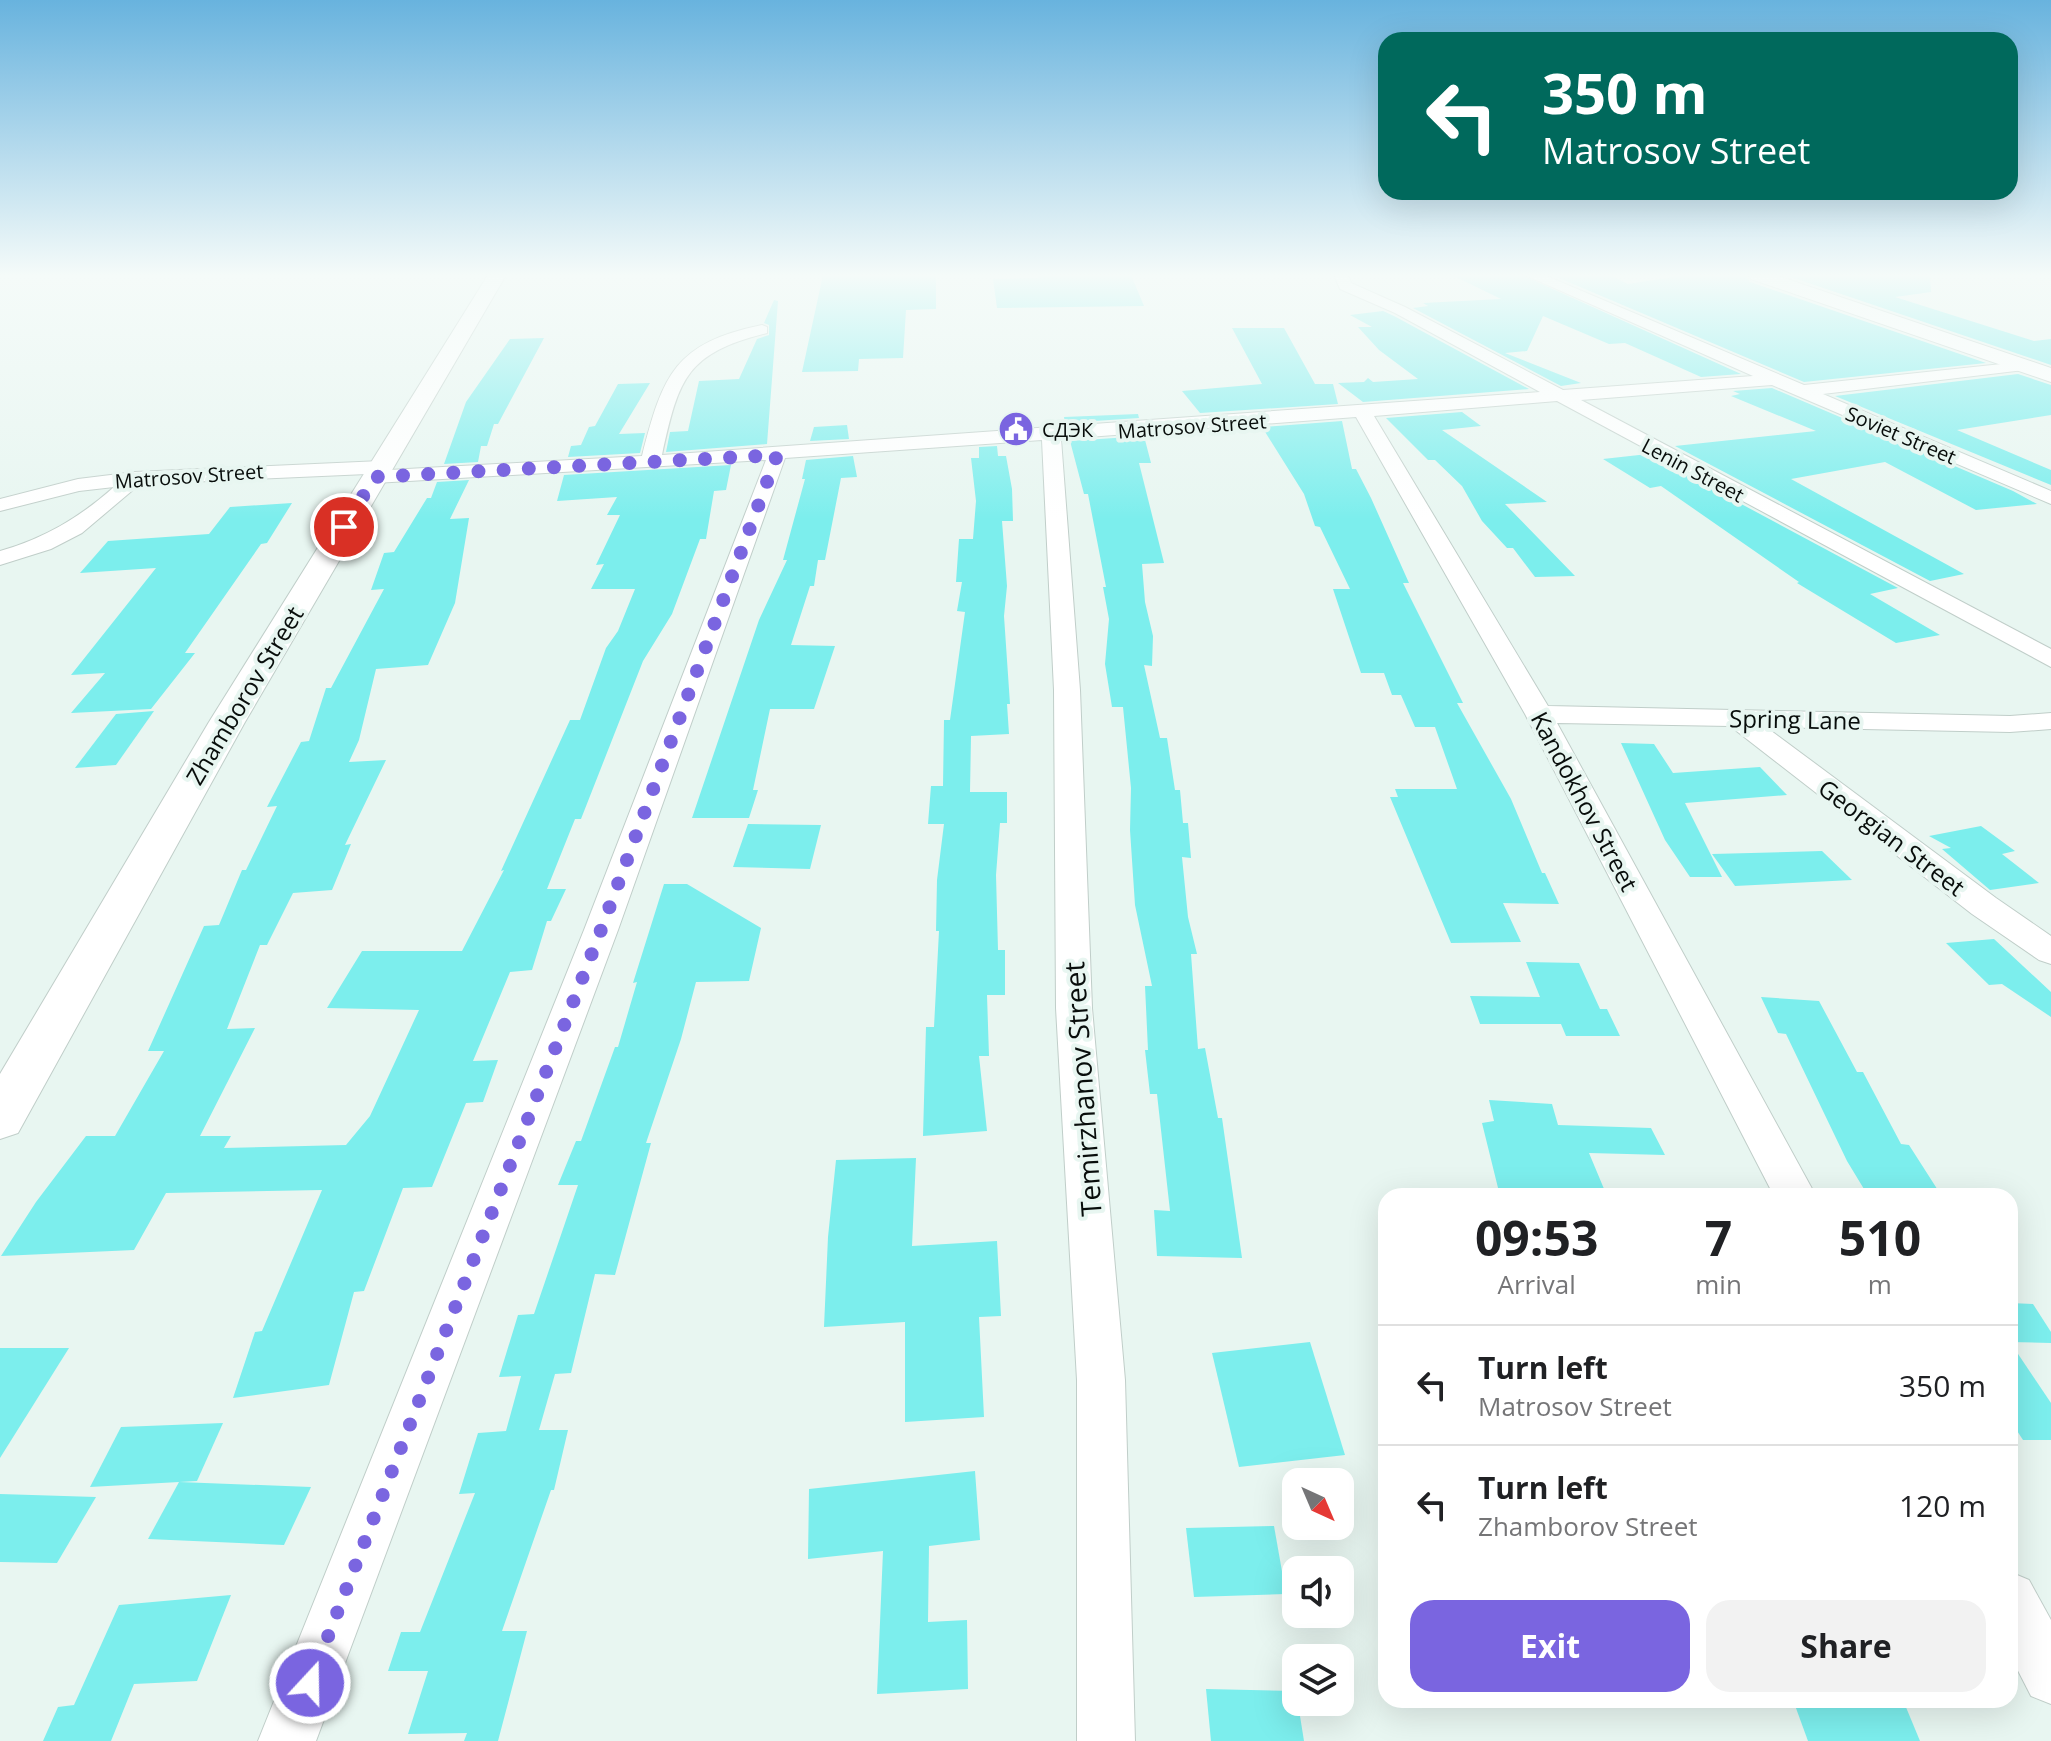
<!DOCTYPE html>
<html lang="en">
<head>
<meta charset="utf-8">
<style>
  :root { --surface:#fff; --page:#f2f2f2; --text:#202124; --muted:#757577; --line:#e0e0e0; --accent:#7a65e0 }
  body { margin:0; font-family:"Open Sans",sans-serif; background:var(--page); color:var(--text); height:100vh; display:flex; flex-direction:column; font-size:30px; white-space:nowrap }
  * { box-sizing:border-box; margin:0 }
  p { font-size:26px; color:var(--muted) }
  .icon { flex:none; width:44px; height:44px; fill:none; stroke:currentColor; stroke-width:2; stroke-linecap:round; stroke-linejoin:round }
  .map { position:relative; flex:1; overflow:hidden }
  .details { position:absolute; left:1378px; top:1188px; width:640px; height:520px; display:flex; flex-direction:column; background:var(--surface); border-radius:24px; box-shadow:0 8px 32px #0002 }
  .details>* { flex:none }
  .banner { position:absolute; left:1378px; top:32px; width:640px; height:168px; border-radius:24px; box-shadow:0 8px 32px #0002; background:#00695c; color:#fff; overflow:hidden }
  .needle { width:52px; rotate:136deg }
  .controls { position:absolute; left:1282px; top:1468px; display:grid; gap:16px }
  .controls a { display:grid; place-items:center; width:72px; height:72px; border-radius:16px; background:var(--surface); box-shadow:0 8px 32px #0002; font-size:40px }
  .pin { position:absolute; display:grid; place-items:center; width:68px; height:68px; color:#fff; margin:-34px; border:4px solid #fff; border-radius:50%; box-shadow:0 2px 8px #0007 }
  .me { position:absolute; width:88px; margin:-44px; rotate:21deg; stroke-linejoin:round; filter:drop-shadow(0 0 6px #0008) }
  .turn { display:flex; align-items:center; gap:28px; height:168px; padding:0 32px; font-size:36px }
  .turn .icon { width:104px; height:104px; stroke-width:2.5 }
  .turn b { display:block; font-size:56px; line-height:68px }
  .eta { display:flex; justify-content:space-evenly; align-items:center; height:136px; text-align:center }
  .eta b { font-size:48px; font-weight:700; line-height:56px }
  .primary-button { display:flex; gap:16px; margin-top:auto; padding:16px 32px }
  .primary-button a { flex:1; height:92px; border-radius:24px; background:var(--accent); color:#fff; font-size:32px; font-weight:700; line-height:92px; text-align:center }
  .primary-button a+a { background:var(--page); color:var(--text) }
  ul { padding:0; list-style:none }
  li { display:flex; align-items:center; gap:24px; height:120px; padding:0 32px; border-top:2px solid var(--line) }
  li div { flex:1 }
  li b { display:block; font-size:30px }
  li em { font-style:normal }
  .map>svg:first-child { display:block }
  .building { fill:#7ceeed }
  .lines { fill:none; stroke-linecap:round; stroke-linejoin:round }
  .minor-casing { stroke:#c0cec9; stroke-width:2 }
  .tertiary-casing { stroke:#c0cec9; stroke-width:2 }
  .minor { fill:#fff; fill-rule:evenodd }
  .tertiary { fill:#fff; fill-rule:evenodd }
  .route { stroke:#7a65e0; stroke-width:14; stroke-dasharray:0 25.2 }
  .labels { text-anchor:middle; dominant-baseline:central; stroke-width:8; stroke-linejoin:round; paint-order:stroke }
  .far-street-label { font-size:20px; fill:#080d0b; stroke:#e8f6f1 }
  .far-poi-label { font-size:20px; fill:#080d0b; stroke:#e8f6f1; text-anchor:start }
  .street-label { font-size:24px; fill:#080d0b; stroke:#e8f6f1 }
  .near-street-label { font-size:28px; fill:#080d0b; stroke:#e8f6f1 }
</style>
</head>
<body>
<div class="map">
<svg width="2051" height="1741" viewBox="0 0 2051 1741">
  <rect width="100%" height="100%" fill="#e8f6f1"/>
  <g class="building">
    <polygon points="823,275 936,275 936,309 906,310 903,358 859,359 858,371 802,372"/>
    <polygon points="1037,275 1131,275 1144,306 997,308 993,279 1038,278"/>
    <polygon points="1452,275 1522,275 1741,374 1701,377 1625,343 1609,344 1543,316 1527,351 1505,353 1581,383 1561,386 1413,308 1428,306 1423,303 1501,299"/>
    <polygon points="1552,275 1610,275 1628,284 1687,275 1745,275 1750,282 1986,363 1804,382"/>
    <polygon points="1785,275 1930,275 1931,292 1895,297 2034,341 2051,339 2051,365"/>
    <polygon points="774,300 778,301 767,444 666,452 670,432 688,431 699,381 739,379 757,339 769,335 769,325 764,323"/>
    <polygon points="1383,311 1394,316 1529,389 1363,402 1338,383 1364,382 1368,378 1373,382 1418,379 1379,350 1358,327 1372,327 1350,315"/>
    <polygon points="1232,328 1284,328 1315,384 1333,384 1338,404 1200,413 1182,391 1262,384"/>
    <polygon points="544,338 498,424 494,424 487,446 481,446 478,462 444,464 466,402 510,339"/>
    <polygon points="2018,374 2051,385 2051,415 1957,430 2051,470 2051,485 1835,396"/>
    <polygon points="650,383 619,434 645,433 640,453 568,457 571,446 581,445 589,427 595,426 618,384"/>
    <polygon points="1772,388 2013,491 2037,504 1976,510 1885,462 1791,479 1964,574 1930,581 1675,446 1816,431 1731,396 1740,394 1733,391"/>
    <polygon points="1462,412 1481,426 1442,430 1547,502 1505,504 1575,576 1535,577 1513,548 1507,548 1482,521 1462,486 1435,460 1428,460 1386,418"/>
    <polygon points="1138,414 1139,418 1065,423 1064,417"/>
    <polygon points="1342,421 1352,469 1356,469 1371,498 1409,583 1403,583 1463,703 1457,703 1511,799 1542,873 1545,873 1559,904 1503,903 1521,942 1451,943 1390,797 1398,797 1395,789 1457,789 1435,727 1415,727 1401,695 1392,695 1384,673 1361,673 1333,589 1350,589 1320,527 1315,526 1304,494 1262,427"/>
    <polygon points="847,425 849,439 810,441 814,427"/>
    <polygon points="1144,436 1151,463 1139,463 1164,563 1142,564 1145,602 1153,636 1152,666 1144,665 1160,738 1167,738 1175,790 1180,790 1183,823 1188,823 1191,858 1182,857 1188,917 1197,954 1191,954 1198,1049 1205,1048 1218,1118 1222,1118 1242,1258 1157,1256 1154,1210 1170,1211 1157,1094 1150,1094 1145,1050 1148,1050 1145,986 1152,986 1135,905 1130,830 1131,788 1123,707 1112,707 1105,664 1109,619 1103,587 1106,587 1088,494 1084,494 1070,441"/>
    <polygon points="997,446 998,456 1006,456 1012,489 1013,521 1002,521 1007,586 1004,616 1010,704 1007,704 1009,734 971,736 970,792 1007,792 1007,823 1000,823 996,875 998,950 1005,950 1005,995 987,995 989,1056 979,1056 987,1131 923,1136 926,1027 934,1027 939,931 936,931 937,880 944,824 928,824 931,786 943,786 944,720 950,720 965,612 957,611 962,582 956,582 959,539 973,539 976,501 971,458 979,458 979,447"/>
    <polygon points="1648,454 1898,588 1870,594 1940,635 1896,643 1797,583 1799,582 1661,486 1650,488 1603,459"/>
    <polygon points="853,456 857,477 841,478 825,560 818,560 814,586 810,586 791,645 835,646 814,709 770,709 753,790 758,790 749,818 692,818 759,620 787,560 783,560 805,479 802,479 806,460"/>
    <polygon points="731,465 726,490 714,491 706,539 700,539 672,614 643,661 581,819 575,819 547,889 566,889 551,921 547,921 532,970 510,972 473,1061 498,1060 483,1102 466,1103 432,1187 403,1188 364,1291 354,1292 329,1385 233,1398 255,1332 262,1331 322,1190 166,1193 134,1250 1,1256 36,1202 86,1136 115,1136 164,1051 148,1051 204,926 219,925 242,870 246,870 277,806 267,807 301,742 309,741 326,688 331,688 384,589 371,590 384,553 394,552 427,498 431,498 437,482 469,480 450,519 469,518 455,603 428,665 376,669 359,740 349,762 386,760 345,845 351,844 332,890 293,893 267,945 260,945 227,1029 255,1028 200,1136 231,1136 224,1148 346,1145 370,1116 419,1010 327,1008 362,951 462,951 504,870 501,871 570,720 580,720 606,648 618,631 635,589 591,589 604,564 596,565 620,515 607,515 617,497 557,501 564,475"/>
    <polygon points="292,503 267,543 261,544 185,653 195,653 151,709 71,713 105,673 71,675 156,568 80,573 108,541 209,534 230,507"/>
    <polygon points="154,711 116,765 75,768 116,714"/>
    <polygon points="1621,743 1654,744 1673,773 1760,767 1787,795 1685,803 1722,877 1690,877 1665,840"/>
    <polygon points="748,824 821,825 810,869 733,867"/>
    <polygon points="1981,826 2015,851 2002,854 2039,883 1990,890 1942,849 1951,848 1929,836"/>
    <polygon points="1822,851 1852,880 1735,886 1712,854"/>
    <polygon points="664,884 687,884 761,928 749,981 696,982 681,1039 646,1143 651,1143 615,1275 595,1274 571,1373 555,1374 539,1430 568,1430 554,1490 551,1490 502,1631 527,1631 498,1741 464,1741 467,1733 408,1734 428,1671 388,1671 401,1632 420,1632 475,1493 459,1494 478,1433 506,1431 521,1376 499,1377 518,1315 534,1314 578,1185 558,1185 576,1141 581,1141 615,1047 618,1047 637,982 633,983"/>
    <polygon points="1994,939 2051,992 2051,1017 2002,984 1989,985 1946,943"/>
    <polygon points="1526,962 1579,963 1600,1009 1607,1009 1620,1036 1566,1036 1561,1024 1480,1024 1470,996 1540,997"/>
    <polygon points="1761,997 1819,1001 1857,1072 1863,1072 1901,1144 1909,1145 1941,1195 1867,1194 1847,1161 1786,1034 1778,1033"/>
    <polygon points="1489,1100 1552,1104 1558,1125 1651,1128 1665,1155 1589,1153 1607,1196 1500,1196 1482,1123 1494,1121"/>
    <polygon points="916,1158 912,1246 997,1241 1001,1316 979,1317 984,1417 905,1422 905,1322 824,1327 828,1237 836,1160"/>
    <polygon points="2010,1303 2033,1304 2051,1332 2051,1343 2010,1342"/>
    <polygon points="1310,1342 1345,1455 1239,1467 1212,1353"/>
    <polygon points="2010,1342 2051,1403 2051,1440 2023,1440 2010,1420"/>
    <polygon points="0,1348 69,1348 0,1458"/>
    <polygon points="223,1423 197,1481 90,1487 121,1427"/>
    <polygon points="975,1471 980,1540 929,1546 928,1622 967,1620 968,1689 877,1694 883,1551 808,1559 809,1489"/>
    <polygon points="179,1482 311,1487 284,1545 148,1539"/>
    <polygon points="0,1494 96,1497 57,1563 0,1562"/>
    <polygon points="1274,1526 1286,1594 1194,1597 1186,1528"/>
    <polygon points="231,1595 197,1681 134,1684 111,1741 43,1741 58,1707 74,1705 119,1605"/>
    <polygon points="1206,1689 1296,1691 1304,1741 1211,1741"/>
    <polygon points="1793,1700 1903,1700 1920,1741 1808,1741"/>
  </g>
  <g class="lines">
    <defs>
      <g id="minor">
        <path d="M 1334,275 L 1348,275 L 1351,283 L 1405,307 L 1563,390 L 1753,376 L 1525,275 L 1544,275 L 1804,385 L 2030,361 L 2032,365 L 2030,369 L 2024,370 L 1823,394 L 2051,491 L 2051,504 L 1772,385 L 1581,400 L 2051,649 L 2051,667 L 1557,401 L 1374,416 L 1548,706 L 2010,716 L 2051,713 L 2051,729 L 2010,732 L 1766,727 L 1996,898 L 2051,936 L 2051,964 L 2039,960 L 1972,914 L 1730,726 L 1557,723 L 1816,1196 L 1774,1196 L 1525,714 L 1356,417 L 1061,439 L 1080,690 L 1092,1008 L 1125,1380 L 1135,1741 L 1077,1741 L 1077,1380 L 1056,1008 L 1054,690 L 1042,440 L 785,458 L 618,930 L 316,1741 L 258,1741 L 584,930 L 766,460 L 375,483 L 368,481 L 365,477 L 367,474 L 140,484 L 82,533 L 51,549 L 0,565 L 0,551 C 45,538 79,518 114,487 L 79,491 L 0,511 L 0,499 L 78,479 L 135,472 L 381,461 L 388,463 L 391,467 L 389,470 L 642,456 C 663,374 675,343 762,325 L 767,327 L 767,333 C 687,353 679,377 662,455 L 1540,392 L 1395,313 L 1340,289 Z"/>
        <polygon points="2010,1572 2029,1580 2051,1620 2051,1704 2031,1696 2010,1655"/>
      </g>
      <g id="tertiary">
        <polygon points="488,275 506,275 245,722 18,1133 0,1139 0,1074 209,722"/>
        <polygon points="1748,275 1775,275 2051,368 2051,382 1751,279"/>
      </g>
    </defs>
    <use href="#minor" class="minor-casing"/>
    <use href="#tertiary" class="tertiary-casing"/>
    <use href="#minor" class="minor"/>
    <use href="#tertiary" class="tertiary"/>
  </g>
  <linearGradient id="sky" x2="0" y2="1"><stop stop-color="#68b3de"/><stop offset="0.53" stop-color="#f5fbf9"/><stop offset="1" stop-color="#f5fbf9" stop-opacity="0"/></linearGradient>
  <rect width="2051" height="519" fill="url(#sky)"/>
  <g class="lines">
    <polyline class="route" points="310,1683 601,930 777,455 375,477 344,527"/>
  </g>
  <defs>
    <symbol id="civic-disc" viewBox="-11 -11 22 22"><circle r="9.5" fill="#7a65e0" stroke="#e8f6f1"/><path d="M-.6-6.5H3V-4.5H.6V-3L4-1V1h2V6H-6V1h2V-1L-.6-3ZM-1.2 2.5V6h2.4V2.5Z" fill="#fff"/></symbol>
  </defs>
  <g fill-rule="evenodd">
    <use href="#civic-disc" x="996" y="409" width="40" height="40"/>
  </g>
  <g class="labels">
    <g class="far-street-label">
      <text transform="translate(1192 426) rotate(-4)">Matrosov Street</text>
      <text transform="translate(1901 435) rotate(23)">Soviet Street</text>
      <text transform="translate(1693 470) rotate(28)">Lenin Street</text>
      <text transform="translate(189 476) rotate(-4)">Matrosov Street</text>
    </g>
    <g class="far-poi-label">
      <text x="1042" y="429">СДЭК</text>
    </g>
    <g class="street-label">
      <text transform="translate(244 695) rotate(-59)">Zhamborov Street</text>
      <text transform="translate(1795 719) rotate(1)">Spring Lane</text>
      <text transform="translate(1585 801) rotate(62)">Kandokhov Street</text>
      <text transform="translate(1892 837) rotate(37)">Georgian Street</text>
    </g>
    <g class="near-street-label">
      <text transform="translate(1082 1089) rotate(-94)">Temirzhanov Street</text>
    </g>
  </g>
</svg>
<div class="controls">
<a><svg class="needle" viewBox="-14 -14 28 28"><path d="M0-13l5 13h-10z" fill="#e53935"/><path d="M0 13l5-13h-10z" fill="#757577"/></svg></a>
<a><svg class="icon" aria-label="sound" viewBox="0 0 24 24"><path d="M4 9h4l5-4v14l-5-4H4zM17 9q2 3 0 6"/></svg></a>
<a><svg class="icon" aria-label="layers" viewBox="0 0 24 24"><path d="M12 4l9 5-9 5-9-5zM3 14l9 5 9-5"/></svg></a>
</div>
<div class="pin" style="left:344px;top:527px;background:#d93025"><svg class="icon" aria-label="arrive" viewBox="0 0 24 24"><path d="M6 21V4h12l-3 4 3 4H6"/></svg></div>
<svg class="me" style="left:310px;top:1683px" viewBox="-20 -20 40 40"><circle r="17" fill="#7a65e0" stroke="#fff" stroke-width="3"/><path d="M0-11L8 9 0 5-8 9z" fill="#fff"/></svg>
<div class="banner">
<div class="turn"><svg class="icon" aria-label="left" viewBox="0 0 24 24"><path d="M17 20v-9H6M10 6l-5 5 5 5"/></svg><div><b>350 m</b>Matrosov Street</div></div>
</div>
<section class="details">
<div class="eta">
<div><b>09:53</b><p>Arrival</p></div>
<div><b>7</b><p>min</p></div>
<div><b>510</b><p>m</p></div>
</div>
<ul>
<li><svg class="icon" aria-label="left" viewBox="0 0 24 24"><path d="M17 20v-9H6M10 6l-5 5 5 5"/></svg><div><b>Turn left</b><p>Matrosov Street</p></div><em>350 m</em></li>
<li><svg class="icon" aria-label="left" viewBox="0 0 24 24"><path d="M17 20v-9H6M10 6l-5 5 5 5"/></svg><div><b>Turn left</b><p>Zhamborov Street</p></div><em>120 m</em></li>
</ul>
<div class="primary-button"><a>Exit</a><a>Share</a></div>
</section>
</div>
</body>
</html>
